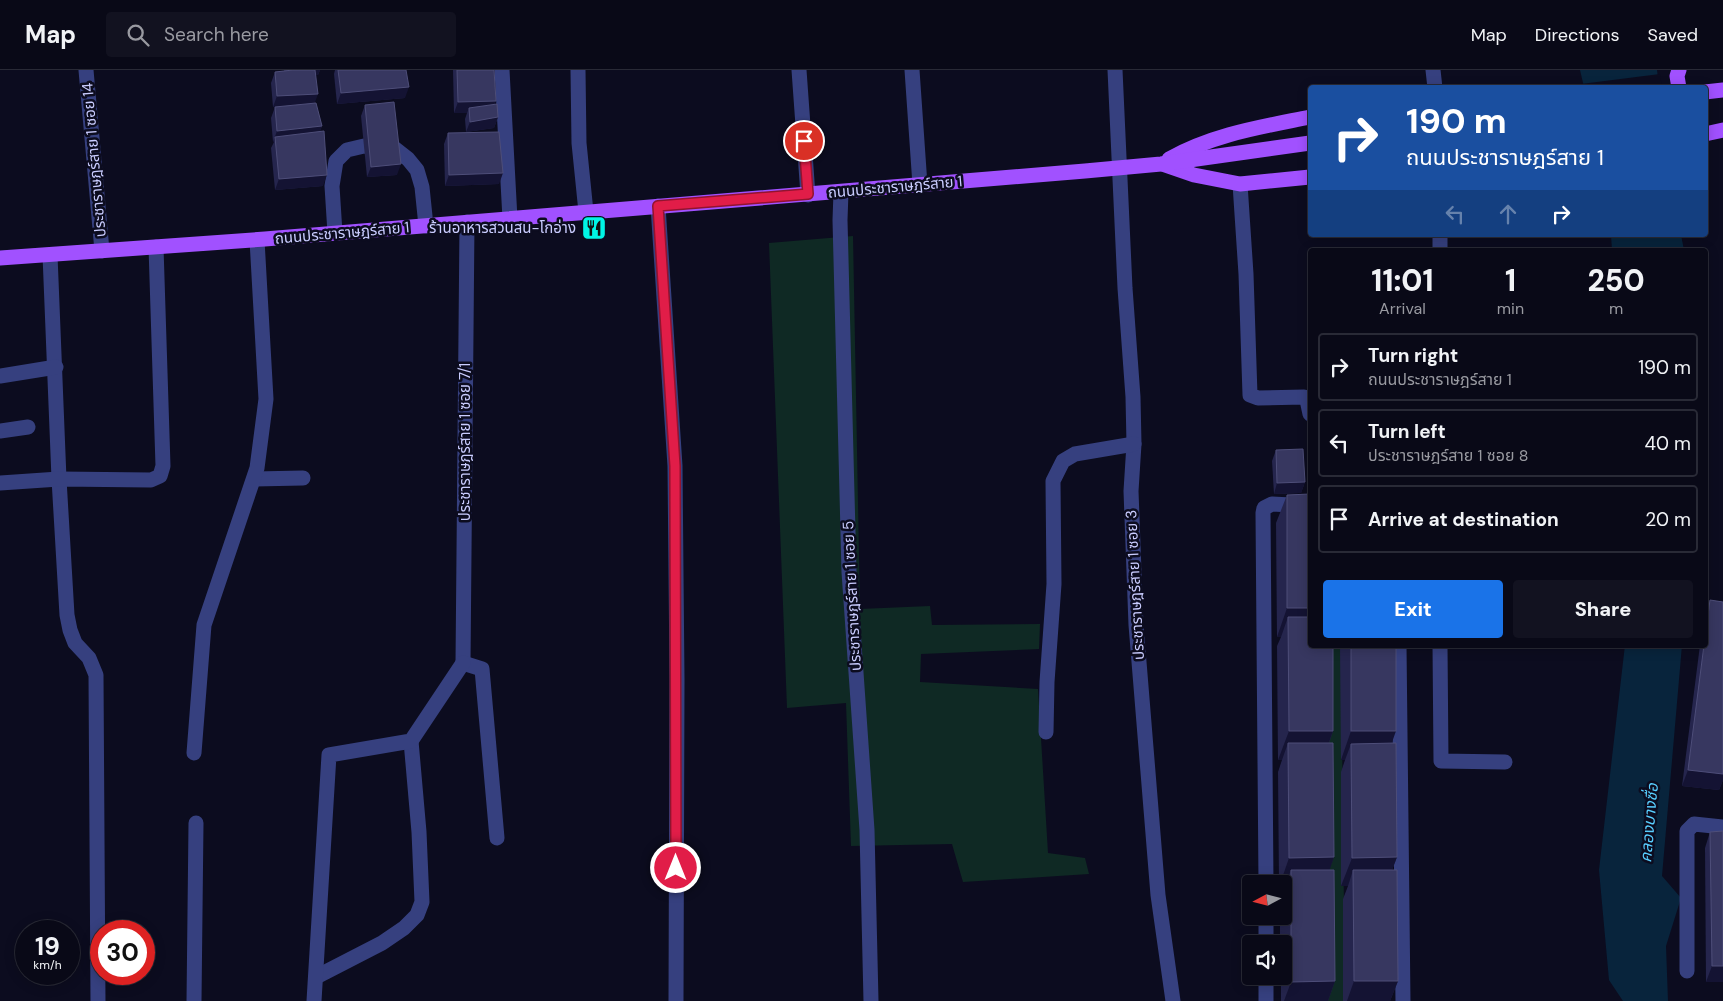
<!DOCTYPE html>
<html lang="en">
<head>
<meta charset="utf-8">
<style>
  :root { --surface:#090917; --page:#121220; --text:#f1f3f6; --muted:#999aa1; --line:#292a36; --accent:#1a73e8 }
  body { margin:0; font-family:"DM Sans","Noto Sans Thai",sans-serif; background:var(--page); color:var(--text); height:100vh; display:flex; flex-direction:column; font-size:19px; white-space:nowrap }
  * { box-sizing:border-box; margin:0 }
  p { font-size:16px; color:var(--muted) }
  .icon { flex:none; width:28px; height:28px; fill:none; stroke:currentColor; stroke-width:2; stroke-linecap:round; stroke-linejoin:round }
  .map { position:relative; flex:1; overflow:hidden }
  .sheet { position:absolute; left:1308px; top:178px; width:400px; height:400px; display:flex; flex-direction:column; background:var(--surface); border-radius:5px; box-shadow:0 2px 12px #0003,0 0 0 1px var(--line) }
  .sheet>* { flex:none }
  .top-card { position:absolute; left:1308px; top:15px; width:400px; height:152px; border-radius:5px; box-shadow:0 2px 12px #0003,0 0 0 1px var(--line); background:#1a4fa0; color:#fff; overflow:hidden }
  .needle { width:32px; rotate:263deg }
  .controls { position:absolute; left:1242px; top:805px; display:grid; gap:10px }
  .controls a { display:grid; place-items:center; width:50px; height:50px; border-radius:5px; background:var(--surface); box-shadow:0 2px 12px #0003,0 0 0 1px var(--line); font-size:25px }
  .speed { position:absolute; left:15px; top:850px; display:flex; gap:10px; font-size:25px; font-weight:700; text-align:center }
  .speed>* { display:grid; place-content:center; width:65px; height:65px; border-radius:50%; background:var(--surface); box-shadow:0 2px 12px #0003,0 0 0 1px var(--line); line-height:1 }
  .speed small { font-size:12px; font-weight:400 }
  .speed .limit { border:8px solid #d22; background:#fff; color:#111 }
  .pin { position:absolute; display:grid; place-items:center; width:42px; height:42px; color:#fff; margin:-21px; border:2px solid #fff; border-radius:50%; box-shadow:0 1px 5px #0007 }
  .me { position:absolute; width:55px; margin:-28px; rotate:0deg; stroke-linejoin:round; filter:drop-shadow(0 0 4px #0008) }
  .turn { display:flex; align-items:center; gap:18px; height:105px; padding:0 15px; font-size:22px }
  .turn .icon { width:65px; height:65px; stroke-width:2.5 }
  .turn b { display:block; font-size:35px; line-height:42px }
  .lanes { display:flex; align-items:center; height:48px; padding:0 15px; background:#0003; justify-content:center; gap:25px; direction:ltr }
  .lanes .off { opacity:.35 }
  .eta { display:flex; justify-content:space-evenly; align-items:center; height:85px; text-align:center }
  .eta b { font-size:30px; font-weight:800; line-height:35px }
  .action { display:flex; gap:10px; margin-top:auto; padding:10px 15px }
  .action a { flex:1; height:58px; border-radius:5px; background:var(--accent); color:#fff; font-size:20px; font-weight:800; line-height:58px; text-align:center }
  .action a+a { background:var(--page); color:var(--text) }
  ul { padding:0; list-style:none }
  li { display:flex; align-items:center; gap:15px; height:68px; margin:0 10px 8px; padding:0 5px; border:2px solid var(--line); border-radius:5px }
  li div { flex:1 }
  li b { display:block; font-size:19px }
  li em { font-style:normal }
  header { display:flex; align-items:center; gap:30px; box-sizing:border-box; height:70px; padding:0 25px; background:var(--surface); border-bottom:1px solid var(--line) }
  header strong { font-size:24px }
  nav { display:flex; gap:28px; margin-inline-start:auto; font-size:18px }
  .search { width:350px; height:45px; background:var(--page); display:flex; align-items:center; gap:12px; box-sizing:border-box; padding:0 18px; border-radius:5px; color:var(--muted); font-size:19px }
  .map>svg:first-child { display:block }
  .green { fill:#0f2924 }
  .water { fill:#08243c }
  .pier { fill:#0c0c1f }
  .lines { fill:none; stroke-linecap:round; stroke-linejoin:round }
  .minor { stroke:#36407f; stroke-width:15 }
  .major { stroke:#a151ff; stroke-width:15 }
  .wall { fill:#25254d }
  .shaded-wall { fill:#141333 }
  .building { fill:#373760; stroke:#4e4e79 }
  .route-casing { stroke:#92132f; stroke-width:12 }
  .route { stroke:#e11d48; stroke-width:9 }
  .labels { text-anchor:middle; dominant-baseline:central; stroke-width:5; stroke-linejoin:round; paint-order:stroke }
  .street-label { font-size:15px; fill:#cacdff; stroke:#0c0c1f }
  .poi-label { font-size:15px; fill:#cacdff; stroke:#0c0c1f; text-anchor:end }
  .water-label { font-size:16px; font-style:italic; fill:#58ceff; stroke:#0c0c1f }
</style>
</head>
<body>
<header>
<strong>Map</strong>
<div class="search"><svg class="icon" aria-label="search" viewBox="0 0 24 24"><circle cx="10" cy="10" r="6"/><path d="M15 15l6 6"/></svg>Search here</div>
<nav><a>Map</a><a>Directions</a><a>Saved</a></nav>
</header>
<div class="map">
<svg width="1723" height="931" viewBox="0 0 1723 931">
  <rect width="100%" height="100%" fill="#0c0c1f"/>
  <g class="green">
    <polygon points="853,166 860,539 930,536 932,555 1040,554 1039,579 921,584 920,612 1038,619 1048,783 1085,788 1089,804 963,812 952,774 851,776 846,633 787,638 769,173"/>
    <polygon points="1319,575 1341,575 1345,931 1323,931"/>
  </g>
  <g class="water">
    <polygon points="1580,0 1657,0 1659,17 1584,17"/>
    <polygon points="1611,165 1681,165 1684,180 1612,180"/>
    <polygon points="1625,575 1682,575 1662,806 1681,828 1666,876 1668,931 1623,931 1609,910 1599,800"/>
  </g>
  <polygon class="pier" points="1660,4 1662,18 1582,18 1581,14"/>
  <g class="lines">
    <g class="minor">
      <polyline points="86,0 102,181"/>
      <polyline points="502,0 510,149"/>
      <polyline points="578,0 579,73 586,142"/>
      <polyline points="799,0 808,125"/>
      <polyline points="912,0 920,115"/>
      <polyline points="1115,0 1125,218 1133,327 1134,374 1131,421 1136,555 1158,825 1173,931"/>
      <polyline points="1433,0 1435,18"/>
      <polyline points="1240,114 1246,204 1250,325 1258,328 1304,327 1307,330 1310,344"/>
      <polyline points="841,122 840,150 849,502 867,760 871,931"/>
      <polyline points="658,136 675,396 677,609 676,931"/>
      <polyline points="335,163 332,116 336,91 347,80 364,76 394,78 408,89 417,100 422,117 426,156"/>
      <polyline points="1440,165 1440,180"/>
      <polyline points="50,185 59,409 67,545 70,560 75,573 89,588 96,605 98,931"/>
      <polyline points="0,306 56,297"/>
      <polyline points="0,361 28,357"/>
      <polyline points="254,409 303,408"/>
      <polyline points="0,413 59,409 151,410 160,406 163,396 156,177"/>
      <polyline points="1399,575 1403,931"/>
      <polyline points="1440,575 1441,691 1505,692"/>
      <polyline points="463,593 467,152"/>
      <polyline points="463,593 482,599 497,768"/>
      <polyline points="1046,662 1047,612 1054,514 1053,411 1063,391 1075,384 1134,374"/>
      <polyline points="194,683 204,555 257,398 266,329 257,170"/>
      <polyline points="1266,814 1263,443 1264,438 1272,434 1310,436"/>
      <polyline points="1266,846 1266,874"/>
      <polyline points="1687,901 1687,761 1694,754 1723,757"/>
      <polyline points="1266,906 1266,931"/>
      <polyline points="316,907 382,873 404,858 417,845 422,832 419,762 411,671"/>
      <polyline points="194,931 196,753"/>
      <polyline points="314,931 329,685 411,671 463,593"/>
    </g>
    <g class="major">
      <polyline points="1679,0 1677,6 1679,18"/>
      <polyline points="1705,22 1723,20"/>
      <polyline points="1705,64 1723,60"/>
      <path d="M 1169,89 C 1214,64 1261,57 1310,47"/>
      <polyline points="1165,95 1194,105 1240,114 1310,107"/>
      <polyline points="0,188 265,169 1085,101 1161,94 1310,73"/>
    </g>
  </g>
  <g class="wall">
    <polygon points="284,0 320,0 318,5 316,5 315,33 322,56 320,61 323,116 275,120 271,78 274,72 273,72 271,48 275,37 284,36 273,37 271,13 275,2 284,1"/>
    <polygon points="335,0 406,0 405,28 337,34 334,4"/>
    <polygon points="453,0 494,0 495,34 498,47 494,58 466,62 465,49 467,43 454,43"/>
    <polygon points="365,35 397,105 367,107 361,46"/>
    <polygon points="448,63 499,114 445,116 444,74"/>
    <polygon points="1276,380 1305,412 1301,423 1274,424 1272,391"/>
    <polygon points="1287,425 1333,661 1329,673 1334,787 1329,800 1335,911 1328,931 1281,931 1281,906 1284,906 1284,874 1280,874 1280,846 1284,846 1284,819 1285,816 1284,814 1279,814 1278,702 1282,690 1278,690 1277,576 1281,567 1277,567 1276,453"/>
    <polygon points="1710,530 1723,532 1723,710 1719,720 1682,716 1700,575 1705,575 1705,544"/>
    <polygon points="1340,575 1396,575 1392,673 1397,787 1392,800 1398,911 1390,931 1343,931 1343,829 1348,816 1341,816 1341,702 1345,690 1341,690"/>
    <polygon points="1710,762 1723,912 1706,912 1705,778"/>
  </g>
  <g class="shaded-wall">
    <polygon points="288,0 320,0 318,5 285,8"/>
    <polygon points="409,17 405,28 337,34 341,23"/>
    <polygon points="318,24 314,35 273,37 277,26"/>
    <polygon points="496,31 492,42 469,38 467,43 454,43 458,32"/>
    <polygon points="498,47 494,58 466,62 470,52"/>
    <polygon points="322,56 318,67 275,67 274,72 273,72 277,61"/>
    <polygon points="401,94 397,105 367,107 371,97"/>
    <polygon points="503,103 499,114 445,116 449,105"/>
    <polygon points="327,105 323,116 275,120 279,109"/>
    <polygon points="1305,412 1301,423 1274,424 1277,413"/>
    <polygon points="1287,538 1310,538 1310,567 1288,547 1281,567 1277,567"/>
    <polygon points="1289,661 1333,661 1323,689 1288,673 1282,690 1278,690"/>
    <polygon points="1351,661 1396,661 1386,689 1351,674 1345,690 1341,690"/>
    <polygon points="1688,700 1723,704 1723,710 1719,720 1682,716"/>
    <polygon points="1334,787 1324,816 1291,800 1285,816 1284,816 1284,814 1280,814 1289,788"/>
    <polygon points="1397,787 1386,816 1353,800 1348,816 1341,816 1352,788"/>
    <polygon points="1712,896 1723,896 1723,912 1706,912"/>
    <polygon points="1335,911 1328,931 1284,931 1291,912"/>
    <polygon points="1354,911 1398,911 1390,931 1347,931"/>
  </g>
  <g class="building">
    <polygon points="293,0 315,0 318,24 277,26 275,2"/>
    <polygon points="338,0 406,0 409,17 341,23"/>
    <polygon points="457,0 494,0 496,31 458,32"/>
    <polygon points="394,32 401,94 371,97 365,35"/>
    <polygon points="316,33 322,56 277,61 275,37"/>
    <polygon points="497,34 498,47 470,52 469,38"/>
    <polygon points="324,61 327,105 279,109 275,67"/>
    <polygon points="499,62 503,103 449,105 448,63"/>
    <polygon points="1303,379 1305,412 1277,413 1276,380"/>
    <polygon points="1310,424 1310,538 1287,538 1287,425"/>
    <polygon points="1710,530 1723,532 1723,704 1688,700 1704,575 1705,575 1705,569"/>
    <polygon points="1288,547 1310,547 1310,575 1333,575 1333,661 1289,661"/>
    <rect x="1351" y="575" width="45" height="86"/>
    <polygon points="1288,673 1333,673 1334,787 1289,788"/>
    <polygon points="1396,673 1397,787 1352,788 1351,674"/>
    <polygon points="1723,761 1723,896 1712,896 1710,762"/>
    <polygon points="1291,800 1334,800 1335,911 1291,912"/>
    <polygon points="1353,800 1397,800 1398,911 1354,911"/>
  </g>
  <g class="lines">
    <defs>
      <polyline id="route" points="676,798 675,396 658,136 808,124 804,71"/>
    </defs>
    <use href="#route" class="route-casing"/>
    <use href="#route" class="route"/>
  </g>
  <defs>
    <symbol id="restaurant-square" viewBox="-11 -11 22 22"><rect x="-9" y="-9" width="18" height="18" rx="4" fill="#00f5e5" stroke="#0c0c1f"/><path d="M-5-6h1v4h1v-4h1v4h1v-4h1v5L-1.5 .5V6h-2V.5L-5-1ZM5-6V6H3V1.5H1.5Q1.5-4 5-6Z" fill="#111"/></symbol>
  </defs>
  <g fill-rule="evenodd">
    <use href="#restaurant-square" x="580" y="144" width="28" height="28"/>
  </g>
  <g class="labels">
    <g class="street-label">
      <text transform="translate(94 90) rotate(-95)">ประชาราษฎร์สาย 1 ซอย 14</text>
      <text transform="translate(895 117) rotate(-5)">ถนนประชาราษฎร์สาย 1</text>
      <text transform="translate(342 163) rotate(-5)">ถนนประชาราษฎร์สาย 1</text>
      <text transform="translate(465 372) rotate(-90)">ประชาราษฎร์สาย 1 ซอย 7/1</text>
      <text transform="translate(1135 515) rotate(-93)">ประชาราษฎร์สาย 1 ซอย 3</text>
      <text transform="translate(852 526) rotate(-93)">ประชาราษฎร์สาย 1 ซอย 5</text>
    </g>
    <g class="poi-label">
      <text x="576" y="158">ร้านอาหารสวนสน-โกอ่าง</text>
    </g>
    <g class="water-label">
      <text transform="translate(1649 753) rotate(-85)">คลองบางซื่อ</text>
    </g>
  </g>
</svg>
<div class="controls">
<a><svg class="needle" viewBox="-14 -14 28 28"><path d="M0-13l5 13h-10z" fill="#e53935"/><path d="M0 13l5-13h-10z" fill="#999aa1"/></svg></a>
<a><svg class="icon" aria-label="sound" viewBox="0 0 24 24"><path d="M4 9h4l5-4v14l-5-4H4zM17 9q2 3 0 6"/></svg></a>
</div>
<div class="speed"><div>19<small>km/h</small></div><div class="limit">30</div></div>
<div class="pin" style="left:804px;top:71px;background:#d93025"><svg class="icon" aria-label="arrive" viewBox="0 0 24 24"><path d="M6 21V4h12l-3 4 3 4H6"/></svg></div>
<svg class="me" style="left:676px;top:798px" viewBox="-20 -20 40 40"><circle r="17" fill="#e11d48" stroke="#fff" stroke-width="3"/><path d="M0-11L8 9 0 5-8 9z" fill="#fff"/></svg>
<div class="top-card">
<div class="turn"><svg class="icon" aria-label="right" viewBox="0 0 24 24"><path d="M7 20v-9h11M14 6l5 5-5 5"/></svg><div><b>190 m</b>ถนนประชาราษฎร์สาย 1</div></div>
<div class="lanes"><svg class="icon off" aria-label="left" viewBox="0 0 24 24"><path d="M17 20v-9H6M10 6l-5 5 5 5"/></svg><svg class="icon off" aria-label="ahead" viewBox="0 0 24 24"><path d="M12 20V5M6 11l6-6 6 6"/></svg><svg class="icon" aria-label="right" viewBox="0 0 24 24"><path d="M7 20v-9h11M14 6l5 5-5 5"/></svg></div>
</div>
<section class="sheet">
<div class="eta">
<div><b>11:01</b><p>Arrival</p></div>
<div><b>1</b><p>min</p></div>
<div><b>250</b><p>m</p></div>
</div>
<ul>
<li><svg class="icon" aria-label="right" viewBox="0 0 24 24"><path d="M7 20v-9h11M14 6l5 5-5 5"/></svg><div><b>Turn right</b><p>ถนนประชาราษฎร์สาย 1</p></div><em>190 m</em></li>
<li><svg class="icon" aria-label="left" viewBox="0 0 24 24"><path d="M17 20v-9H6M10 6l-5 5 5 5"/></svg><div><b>Turn left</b><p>ประชาราษฎร์สาย 1 ซอย 8</p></div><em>40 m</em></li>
<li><svg class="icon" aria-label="arrive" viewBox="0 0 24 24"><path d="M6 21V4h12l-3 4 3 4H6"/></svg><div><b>Arrive at destination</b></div><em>20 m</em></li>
</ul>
<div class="action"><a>Exit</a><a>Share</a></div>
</section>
</div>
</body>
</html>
